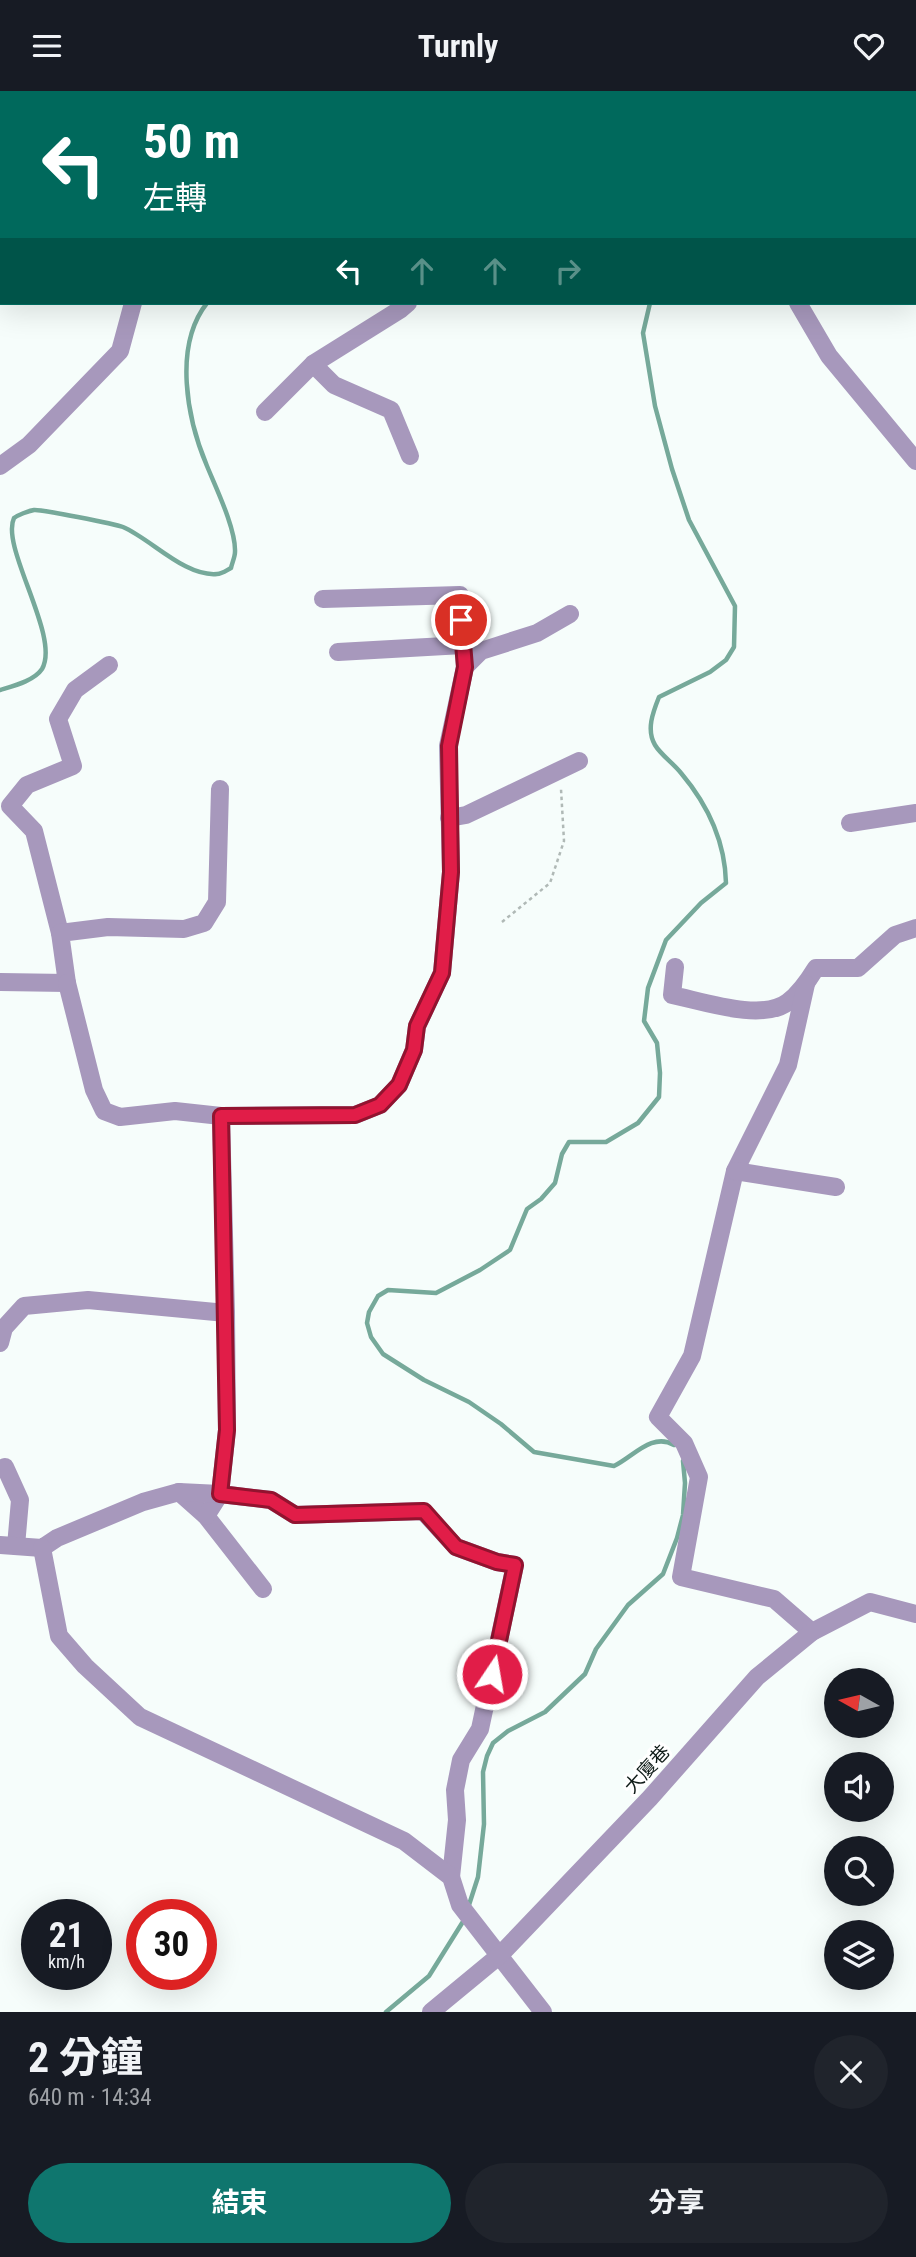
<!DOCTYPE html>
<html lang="zh-TW">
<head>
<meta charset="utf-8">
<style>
  :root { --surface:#171b24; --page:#20242c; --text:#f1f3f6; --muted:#9ea1a6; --accent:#0f766e }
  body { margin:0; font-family:"Roboto Condensed","Noto Sans TC",sans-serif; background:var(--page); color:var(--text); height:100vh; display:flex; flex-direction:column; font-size:26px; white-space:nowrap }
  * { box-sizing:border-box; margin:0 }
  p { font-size:23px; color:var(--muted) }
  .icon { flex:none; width:38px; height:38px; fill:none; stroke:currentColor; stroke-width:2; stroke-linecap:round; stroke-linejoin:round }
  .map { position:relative; height:1921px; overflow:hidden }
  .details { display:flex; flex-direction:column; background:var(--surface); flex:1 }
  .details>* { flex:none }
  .top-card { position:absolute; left:0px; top:0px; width:917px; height:214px; box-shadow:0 7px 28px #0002; background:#00695c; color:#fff; overflow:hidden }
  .needle { width:46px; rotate:278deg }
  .controls { position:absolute; left:824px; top:1577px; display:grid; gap:14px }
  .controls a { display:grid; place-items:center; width:70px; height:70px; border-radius:50%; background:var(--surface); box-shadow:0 7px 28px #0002; font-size:35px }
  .speed { position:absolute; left:21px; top:1808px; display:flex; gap:14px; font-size:35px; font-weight:700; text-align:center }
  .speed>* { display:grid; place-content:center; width:91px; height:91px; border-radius:50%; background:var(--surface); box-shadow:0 7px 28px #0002; line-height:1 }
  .speed small { font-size:18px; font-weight:400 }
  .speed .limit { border:10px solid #d22; background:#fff; color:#111 }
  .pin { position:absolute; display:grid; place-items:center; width:60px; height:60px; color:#fff; margin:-30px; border:4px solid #fff; border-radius:50%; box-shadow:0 2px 7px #0007 }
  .me { position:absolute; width:77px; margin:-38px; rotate:12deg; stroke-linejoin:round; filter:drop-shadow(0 0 5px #0008) }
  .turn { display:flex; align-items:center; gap:24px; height:147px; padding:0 28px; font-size:32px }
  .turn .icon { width:91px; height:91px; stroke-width:2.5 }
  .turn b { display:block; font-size:49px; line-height:60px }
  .lanes { display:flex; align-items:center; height:66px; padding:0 28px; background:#0003; justify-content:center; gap:35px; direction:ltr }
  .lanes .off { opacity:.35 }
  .round { display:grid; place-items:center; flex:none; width:74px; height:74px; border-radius:37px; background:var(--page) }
  .head { display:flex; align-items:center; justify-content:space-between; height:119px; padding:0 28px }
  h1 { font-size:42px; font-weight:700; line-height:52px }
  .cta { display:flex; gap:14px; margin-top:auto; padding:14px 28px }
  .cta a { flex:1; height:80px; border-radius:42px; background:var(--accent); color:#fff; font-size:28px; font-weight:700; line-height:80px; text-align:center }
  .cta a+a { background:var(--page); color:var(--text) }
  header { display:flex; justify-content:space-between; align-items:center; height:91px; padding:0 28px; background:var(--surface); font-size:32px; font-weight:700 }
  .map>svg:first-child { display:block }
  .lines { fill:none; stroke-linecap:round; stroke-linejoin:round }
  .stream { stroke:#76a99a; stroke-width:4.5 }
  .river { stroke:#76a99a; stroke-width:28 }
  .path { stroke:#b0b9b6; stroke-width:2.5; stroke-dasharray:3.5 3.5; stroke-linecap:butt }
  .minor { stroke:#a798bc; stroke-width:18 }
  .route-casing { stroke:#92132f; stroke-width:18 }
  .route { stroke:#e11d48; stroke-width:12 }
  .labels { text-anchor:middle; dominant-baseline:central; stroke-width:6; stroke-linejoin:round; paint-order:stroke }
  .street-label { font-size:19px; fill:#0e1b17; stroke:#fff }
</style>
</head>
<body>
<header><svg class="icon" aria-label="menu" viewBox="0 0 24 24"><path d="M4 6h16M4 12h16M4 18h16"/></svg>Turnly<svg class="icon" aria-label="heart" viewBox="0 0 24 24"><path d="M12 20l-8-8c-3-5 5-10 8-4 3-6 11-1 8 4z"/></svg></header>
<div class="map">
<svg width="916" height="1921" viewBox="0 0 916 1921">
  <rect width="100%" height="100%" fill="#f6fdfb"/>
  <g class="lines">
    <g class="stream">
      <polyline points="433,0 434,2"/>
      <polyline points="699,2 699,0"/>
      <path d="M 650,212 L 643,242 L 655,315 L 672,378 L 689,429 L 735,515 L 734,556 L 726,569 L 710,581 L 659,606 C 653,621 646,639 655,654 C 661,664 673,672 681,682 C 708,714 725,750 726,792 L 701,812 L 666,849 L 648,897 L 644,930 L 657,952 L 660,982 L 659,1006 L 638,1032 L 606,1051 L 569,1051 L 562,1063 L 555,1092 L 541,1108 L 527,1118 L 510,1159 L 480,1179 L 436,1202 L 388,1199 L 378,1205 L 369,1221 L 367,1232 L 371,1246 L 383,1263 L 424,1289 L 469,1311 L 501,1333 L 534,1361 L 614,1375 C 633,1366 652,1341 674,1354"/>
      <path d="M 0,599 C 13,595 34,590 42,578 C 61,546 0,456 14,427 C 18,424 28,420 34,419 C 40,418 115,433 123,436 C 151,448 185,486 217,483 C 222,483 227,479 231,477 C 232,472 235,466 235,461 C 236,438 216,397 207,375 C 187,328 173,255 207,212"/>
      <polyline points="468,1817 478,1786 484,1733 483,1681 487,1665 493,1652 508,1640 545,1621 585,1583 596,1558 628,1514 663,1483 677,1447 683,1424 685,1392 683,1370"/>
      <polyline points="386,1921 429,1885 464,1829"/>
    </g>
    <g class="river">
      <polyline points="863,0 865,2"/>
      <polyline points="915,48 916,48"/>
    </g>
    <polyline class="path" points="502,831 550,792 564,750 561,698"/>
    <g class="minor">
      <polyline points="798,212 829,265 916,370"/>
      <polyline points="313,273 334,294 391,319 410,365"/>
      <polyline points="265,321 313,273 401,218 408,212"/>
      <polyline points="0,375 29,354 120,260 133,212"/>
      <polyline points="323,508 460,504 465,576"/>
      <polyline points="338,561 463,554"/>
      <polyline points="449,727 466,724 579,670"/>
      <polyline points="850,732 916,722"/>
      <polyline points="60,842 34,740 10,715 27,694 73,675 58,628 75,599 109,574"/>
      <path d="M 675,876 L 672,904 C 702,910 762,931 788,911 C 800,902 808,890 816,877 L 858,877 L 895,844 L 916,837"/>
      <polyline points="0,891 67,892 60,842 108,836 184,838 204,832 217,811 220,698"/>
      <polyline points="806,893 788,974 735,1080 692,1265 658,1326 684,1352 699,1386 681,1486 774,1508 812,1541"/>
      <polyline points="221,1025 355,1024 380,1014 399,994 414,959 417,935 442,882 451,781 448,655 465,576 481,560 537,542 570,523"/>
      <polyline points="735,1080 836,1096"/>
      <polyline points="0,1252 4,1237 24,1215 88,1209 226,1222 221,1025 175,1020 120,1026 104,1020 94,999 67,892"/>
      <polyline points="5,1376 20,1409 16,1455"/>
      <polyline points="179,1401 206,1425 263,1498"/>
      <polyline points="206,1425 220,1403 227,1339 226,1222"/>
      <polyline points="0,1454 42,1457 57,1447 143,1411 179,1401 220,1403 271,1409 295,1424 423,1420 456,1456 497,1471 515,1474 480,1638 461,1669 455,1699 457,1729 451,1786"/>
      <polyline points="42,1457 59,1545 85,1575 140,1626 404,1750 451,1786 460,1814 543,1921"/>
      <polyline points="431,1921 500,1864 650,1707 757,1586 812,1541 870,1511 916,1523"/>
    </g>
  </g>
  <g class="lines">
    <defs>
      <polyline id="route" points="461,529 465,576 449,655 451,781 442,882 417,935 414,959 399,994 380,1014 355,1024 221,1025 227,1339 220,1403 271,1409 295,1424 424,1420 456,1456 497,1471 515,1474 492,1583"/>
    </defs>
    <use href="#route" class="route-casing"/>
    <use href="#route" class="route"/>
  </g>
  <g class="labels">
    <g class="street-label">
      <text transform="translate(647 1678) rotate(-48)">大廈巷</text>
    </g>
  </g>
</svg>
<div class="controls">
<a><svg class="needle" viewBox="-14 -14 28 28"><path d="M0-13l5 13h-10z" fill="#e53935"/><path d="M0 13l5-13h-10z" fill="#9ea1a6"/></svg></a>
<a><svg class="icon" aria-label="sound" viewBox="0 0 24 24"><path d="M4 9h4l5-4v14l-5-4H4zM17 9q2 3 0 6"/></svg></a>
<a><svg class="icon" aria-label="search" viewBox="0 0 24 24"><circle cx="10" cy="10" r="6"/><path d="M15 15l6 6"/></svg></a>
<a><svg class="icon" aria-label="layers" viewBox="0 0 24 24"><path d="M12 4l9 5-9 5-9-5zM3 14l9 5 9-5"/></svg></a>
</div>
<div class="speed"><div>21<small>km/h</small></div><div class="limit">30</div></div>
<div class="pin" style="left:461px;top:529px;background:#d93025"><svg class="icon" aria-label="arrive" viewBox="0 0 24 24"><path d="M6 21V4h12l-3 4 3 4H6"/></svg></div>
<svg class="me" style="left:492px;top:1583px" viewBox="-20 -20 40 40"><circle r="17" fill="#e11d48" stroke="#fff" stroke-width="3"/><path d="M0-11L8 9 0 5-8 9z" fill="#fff"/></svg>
<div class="top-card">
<div class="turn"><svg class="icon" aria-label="left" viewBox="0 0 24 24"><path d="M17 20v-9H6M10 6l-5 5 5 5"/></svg><div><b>50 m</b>左轉</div></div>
<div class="lanes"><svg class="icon" aria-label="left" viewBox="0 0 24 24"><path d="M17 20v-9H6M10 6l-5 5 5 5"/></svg><svg class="icon off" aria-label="ahead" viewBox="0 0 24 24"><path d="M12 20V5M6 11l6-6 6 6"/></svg><svg class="icon off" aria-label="ahead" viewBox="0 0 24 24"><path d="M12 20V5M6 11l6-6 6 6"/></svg><svg class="icon off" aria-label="right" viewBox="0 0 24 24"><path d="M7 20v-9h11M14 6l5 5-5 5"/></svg></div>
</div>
</div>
<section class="details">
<div class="head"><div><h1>2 分鐘</h1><p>640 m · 14:34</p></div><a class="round"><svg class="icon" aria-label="close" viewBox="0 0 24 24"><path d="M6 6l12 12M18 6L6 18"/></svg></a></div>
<div class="cta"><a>結束</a><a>分享</a></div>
</section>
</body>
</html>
